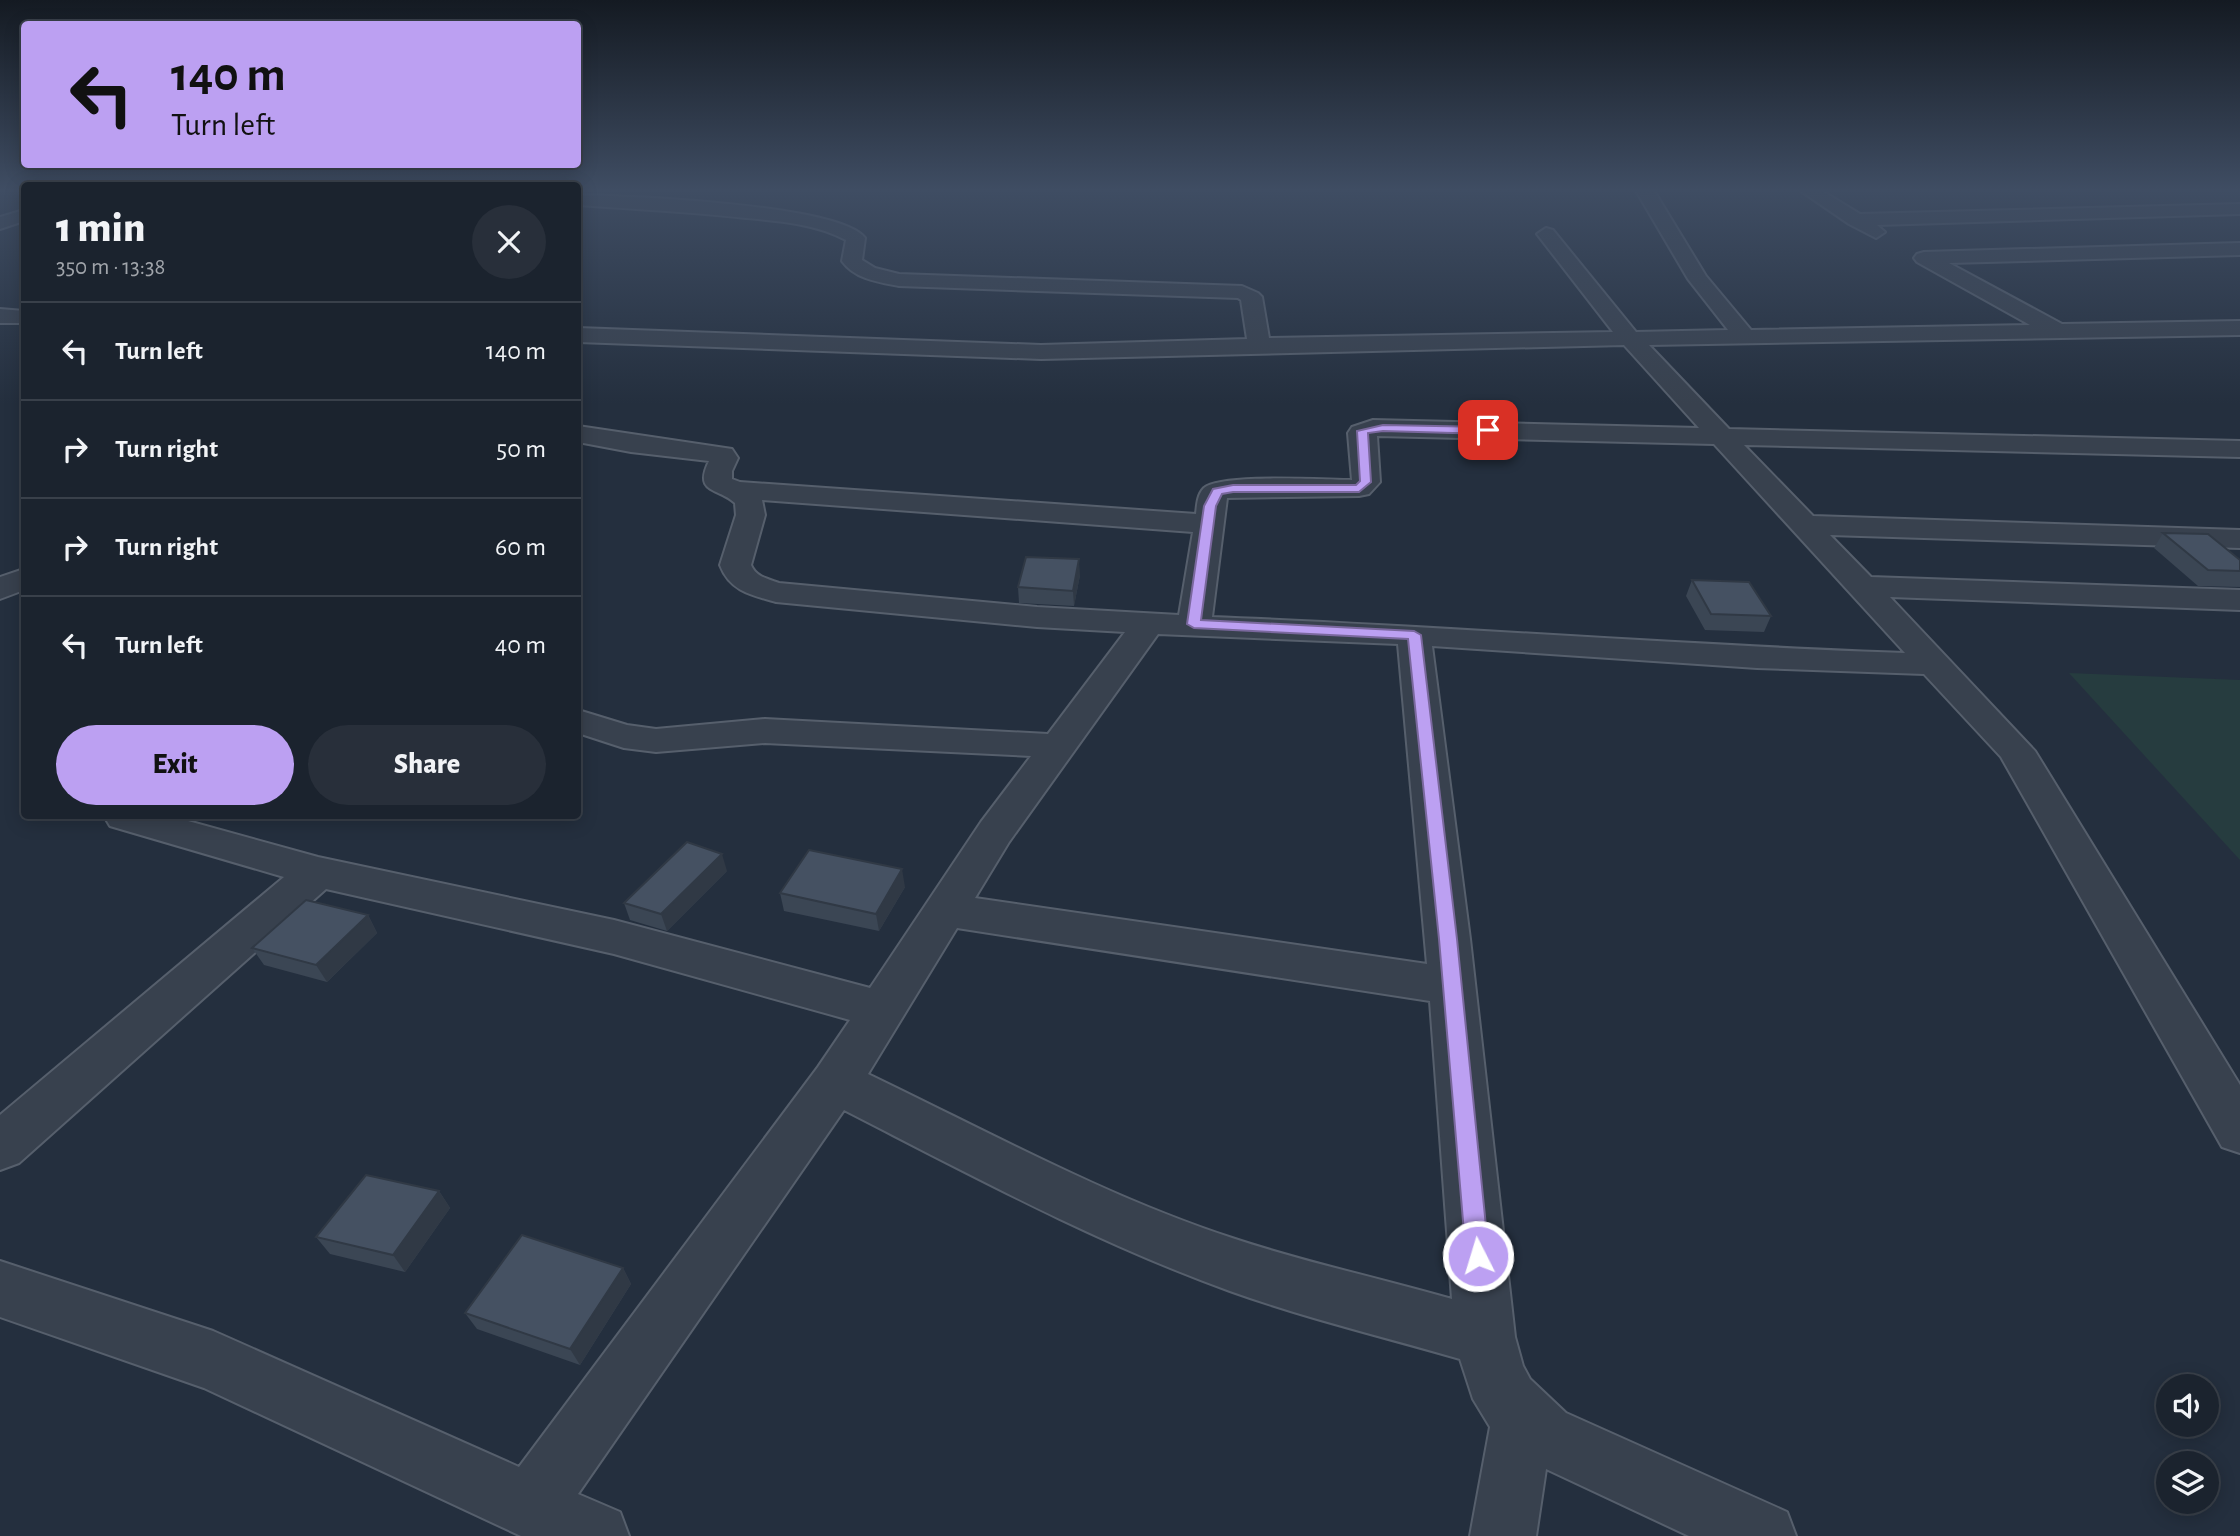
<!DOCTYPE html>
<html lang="en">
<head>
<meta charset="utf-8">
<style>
  :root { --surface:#1b232e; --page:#282f3a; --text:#f1f3f6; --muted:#a0a4aa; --line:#39404a; --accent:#bca0f2 }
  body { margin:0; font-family:"Alegreya Sans",sans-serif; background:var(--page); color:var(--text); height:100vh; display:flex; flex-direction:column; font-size:26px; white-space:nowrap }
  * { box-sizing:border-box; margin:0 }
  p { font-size:23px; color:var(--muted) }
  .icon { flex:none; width:38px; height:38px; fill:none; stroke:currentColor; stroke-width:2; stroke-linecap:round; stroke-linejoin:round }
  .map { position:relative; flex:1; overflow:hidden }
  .panel { position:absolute; left:21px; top:182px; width:560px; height:637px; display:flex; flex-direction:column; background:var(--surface); border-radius:7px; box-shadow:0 4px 18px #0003,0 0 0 2px var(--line) }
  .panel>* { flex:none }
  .banner { position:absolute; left:21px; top:21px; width:560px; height:147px; border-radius:7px; box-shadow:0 4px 18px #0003,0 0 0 2px var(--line); background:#bca0f2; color:#111; overflow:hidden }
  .buttons { position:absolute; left:2156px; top:1374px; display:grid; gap:14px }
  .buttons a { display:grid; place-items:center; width:63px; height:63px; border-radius:50%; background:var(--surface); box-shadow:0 4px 18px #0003,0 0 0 2px var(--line); font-size:35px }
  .pin { position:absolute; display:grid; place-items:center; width:60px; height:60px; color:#fff; margin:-30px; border-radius:14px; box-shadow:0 4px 10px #0006 }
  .me { position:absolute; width:77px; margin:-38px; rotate:355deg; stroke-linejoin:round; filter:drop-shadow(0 0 5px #0008) }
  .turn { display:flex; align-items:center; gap:24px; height:147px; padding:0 35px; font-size:32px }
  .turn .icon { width:91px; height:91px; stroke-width:2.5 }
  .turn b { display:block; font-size:49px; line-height:60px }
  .round { display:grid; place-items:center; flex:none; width:74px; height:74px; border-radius:37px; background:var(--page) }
  .head { display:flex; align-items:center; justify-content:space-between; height:119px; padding:0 35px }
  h1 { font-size:42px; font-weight:800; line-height:52px }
  .primary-button { display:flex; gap:14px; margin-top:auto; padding:14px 35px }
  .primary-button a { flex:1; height:80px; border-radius:42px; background:var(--accent); color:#111; font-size:28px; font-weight:800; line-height:80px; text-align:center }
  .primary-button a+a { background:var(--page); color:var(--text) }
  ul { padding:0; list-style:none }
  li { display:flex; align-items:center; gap:21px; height:98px; padding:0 35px; border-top:2px solid var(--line) }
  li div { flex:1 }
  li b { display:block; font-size:26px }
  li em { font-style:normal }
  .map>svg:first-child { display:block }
  .green { fill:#263c3f }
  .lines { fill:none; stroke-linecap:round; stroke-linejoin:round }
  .minor-casing { stroke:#565f6c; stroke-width:4 }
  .minor { fill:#38414e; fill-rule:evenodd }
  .wall { fill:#3b4654 }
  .shaded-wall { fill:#303945 }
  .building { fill:#455162; stroke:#303945; stroke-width:2 }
  .route { fill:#bca0f2; stroke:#7a689d; stroke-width:2 }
</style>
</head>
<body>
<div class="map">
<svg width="2240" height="1536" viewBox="0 0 2240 1536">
  <rect width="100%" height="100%" fill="#242f3e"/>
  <polygon class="green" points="2069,673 2240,680 2240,860"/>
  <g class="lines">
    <defs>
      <g id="minor">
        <path d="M 1635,189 L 1653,189 L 1706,276 L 1751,330 L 2030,325 L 1917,262 L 1914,258 L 1917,254 L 1924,252 L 2240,243 L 2240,255 L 1949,263 L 2062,324 L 2240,321 L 2240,335 L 1649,345 L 1729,429 L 2240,441 L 2240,457 L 1744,445 L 1813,516 L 2240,530 L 2240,548 L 1830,535 L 1871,577 L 2240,590 L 2240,610 L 1890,597 L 2035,751 L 2240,1085 L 2240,1153 L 2222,1147 L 2001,757 L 1924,674 L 1757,668 L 1432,646 L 1470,939 L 1515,1337 L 1523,1366 L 1530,1379 L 1566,1413 L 1787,1512 L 1796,1536 L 1689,1536 L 1546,1469 L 1536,1536 L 1470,1536 L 1490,1427 L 1473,1399 L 1460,1359 C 1384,1337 1305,1318 1230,1291 C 1097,1243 971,1175 844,1110 L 578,1494 L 620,1512 L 629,1536 L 521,1536 L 204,1388 L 0,1317 L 0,1261 L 213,1331 L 519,1467 L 818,1067 L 850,1020 L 614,954 L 326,889 L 19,1163 L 0,1170 L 0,1115 L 284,877 L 110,826 L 104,816 L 170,816 L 318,857 L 614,920 L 870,988 L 981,822 L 1031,756 L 765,743 L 656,752 L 624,748 L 578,733 L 578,710 L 627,725 L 656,729 L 765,719 L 1048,734 L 1125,632 L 1037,627 L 776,602 C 751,595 730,591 720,565 L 736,515 L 735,503 C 718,487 693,494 709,461 L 631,452 L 578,442 L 578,426 L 732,449 L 738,458 L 732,471 L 732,479 L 740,482 L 1196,514 C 1197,506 1197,495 1204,488 C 1221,473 1325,480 1352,480 L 1348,433 L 1352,427 L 1373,420 L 1699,428 L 1624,345 L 1041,359 L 578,342 L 578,328 L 1041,345 L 1247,339 L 1241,300 L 1238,298 L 899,286 C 878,282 855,279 842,261 L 846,240 C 816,224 780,221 746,218 C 690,212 634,209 578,205 L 578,195 C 626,196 840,204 865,238 L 862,260 L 875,268 L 899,274 L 1242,286 L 1258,293 L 1262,297 L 1269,338 L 1613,332 L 1537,234 L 1546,228 L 1553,230 L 1636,332 L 1728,330 L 1688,279 ZM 1377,436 L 1714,444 L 1905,653 C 1673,645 1443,626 1212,617 L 1227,498 L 1359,496 L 1369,494 L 1380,482 ZM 762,500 L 1193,532 L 1179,615 L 1037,607 L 779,583 C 768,579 756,577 751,565 L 765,515 ZM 1158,634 L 1398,644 L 1427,964 L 975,898 L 1009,842 ZM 957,928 L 1430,1001 L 1452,1299 C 1379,1278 1304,1262 1232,1238 C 1106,1197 987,1131 868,1074 Z"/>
        <polygon points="1798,189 1819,189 1860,214 2240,204 2240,214 1877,225 1885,232 1876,238 1849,224"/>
        <polygon points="24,210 24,221 0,229 0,217"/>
        <polygon points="0,309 24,311 24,323 0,323"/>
        <polygon points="24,569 24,590 0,599 0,577"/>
      </g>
    </defs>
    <use href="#minor" class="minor-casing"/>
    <use href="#minor" class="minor"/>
  </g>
  <g class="wall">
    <polygon points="2163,533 2240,560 2240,587 2198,586 2154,548"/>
    <polygon points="1080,575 1074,606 1019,603 1018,587"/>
    <polygon points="1692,580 1771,616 1764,632 1705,630 1686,596"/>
    <polygon points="727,871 667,931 630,920 624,903"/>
    <polygon points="905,887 879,931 784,911 780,893"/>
    <polygon points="368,915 377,933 327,982 264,965 252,948"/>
    <polygon points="439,1191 450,1208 405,1272 330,1254 316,1237"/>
    <polygon points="623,1268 631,1284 580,1365 477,1329 465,1313"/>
  </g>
  <g class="shaded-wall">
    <polygon points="1079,559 1080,575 1074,606 1073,591"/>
    <polygon points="722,854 727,871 667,931 661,914"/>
    <polygon points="902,869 905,887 879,931 876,914"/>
    <polygon points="368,915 377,933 327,982 316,965"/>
    <polygon points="439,1191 450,1208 405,1272 393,1255"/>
    <polygon points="623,1268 631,1284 580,1365 570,1349"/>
  </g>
  <g class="building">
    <polygon points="2163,533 2208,534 2240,560 2240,571 2208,570"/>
    <polygon points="1026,557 1079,559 1073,591 1018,587"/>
    <polygon points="1692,580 1749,582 1771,616 1711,614"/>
    <polygon points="687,842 722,854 661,914 624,903"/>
    <polygon points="809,850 902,869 876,914 780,893"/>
    <polygon points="306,900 368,915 316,965 252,948"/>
    <polygon points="366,1175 439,1191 393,1255 316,1237"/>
    <polygon points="522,1235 623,1268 570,1349 465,1313"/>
  </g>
  <linearGradient id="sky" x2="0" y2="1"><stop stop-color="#141a22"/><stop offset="0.47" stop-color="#3f4d63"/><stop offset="1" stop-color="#3f4d63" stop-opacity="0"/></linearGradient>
  <rect width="2240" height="404" fill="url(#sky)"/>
  <polygon class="route" points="1383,425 1488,427 1493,430 1488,434 1383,431 1368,433 1371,482 1359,492 1233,492 1222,494 1216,506 1201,620 1414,631 1421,635 1457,939 1489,1256 1486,1264 1478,1267 1469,1264 1466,1256 1439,939 1408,639 1194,628 1187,624 1204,506 1213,489 1233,485 1356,485 1360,481 1357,431"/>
</svg>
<div class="buttons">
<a><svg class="icon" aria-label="sound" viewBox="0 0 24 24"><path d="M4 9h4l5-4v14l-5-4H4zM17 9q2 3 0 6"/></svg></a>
<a><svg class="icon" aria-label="layers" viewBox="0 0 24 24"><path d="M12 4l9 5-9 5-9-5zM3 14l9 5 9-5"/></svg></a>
</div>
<div class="pin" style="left:1488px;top:430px;background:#d93025"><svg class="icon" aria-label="arrive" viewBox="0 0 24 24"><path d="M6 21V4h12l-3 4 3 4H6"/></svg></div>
<svg class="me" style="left:1478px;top:1256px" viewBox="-20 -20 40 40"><circle r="17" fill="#bca0f2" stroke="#fff" stroke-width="3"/><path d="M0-11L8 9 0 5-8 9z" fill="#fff"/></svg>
<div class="banner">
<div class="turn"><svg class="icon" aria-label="left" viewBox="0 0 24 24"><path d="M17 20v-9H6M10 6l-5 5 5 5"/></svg><div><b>140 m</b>Turn left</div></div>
</div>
<section class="panel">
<div class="head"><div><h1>1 min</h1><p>350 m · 13:38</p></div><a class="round"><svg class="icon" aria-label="close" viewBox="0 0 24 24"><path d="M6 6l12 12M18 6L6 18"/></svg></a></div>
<ul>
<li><svg class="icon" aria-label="left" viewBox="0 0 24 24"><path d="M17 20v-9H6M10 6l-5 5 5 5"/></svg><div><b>Turn left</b></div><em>140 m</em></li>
<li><svg class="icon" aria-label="right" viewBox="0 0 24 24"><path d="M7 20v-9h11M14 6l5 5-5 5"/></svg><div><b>Turn right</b></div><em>50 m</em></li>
<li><svg class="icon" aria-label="right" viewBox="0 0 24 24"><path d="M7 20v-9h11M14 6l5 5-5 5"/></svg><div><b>Turn right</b></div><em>60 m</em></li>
<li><svg class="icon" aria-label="left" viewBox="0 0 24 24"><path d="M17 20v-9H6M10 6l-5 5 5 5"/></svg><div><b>Turn left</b></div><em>40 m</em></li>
</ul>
<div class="primary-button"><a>Exit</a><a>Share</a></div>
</section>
</div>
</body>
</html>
